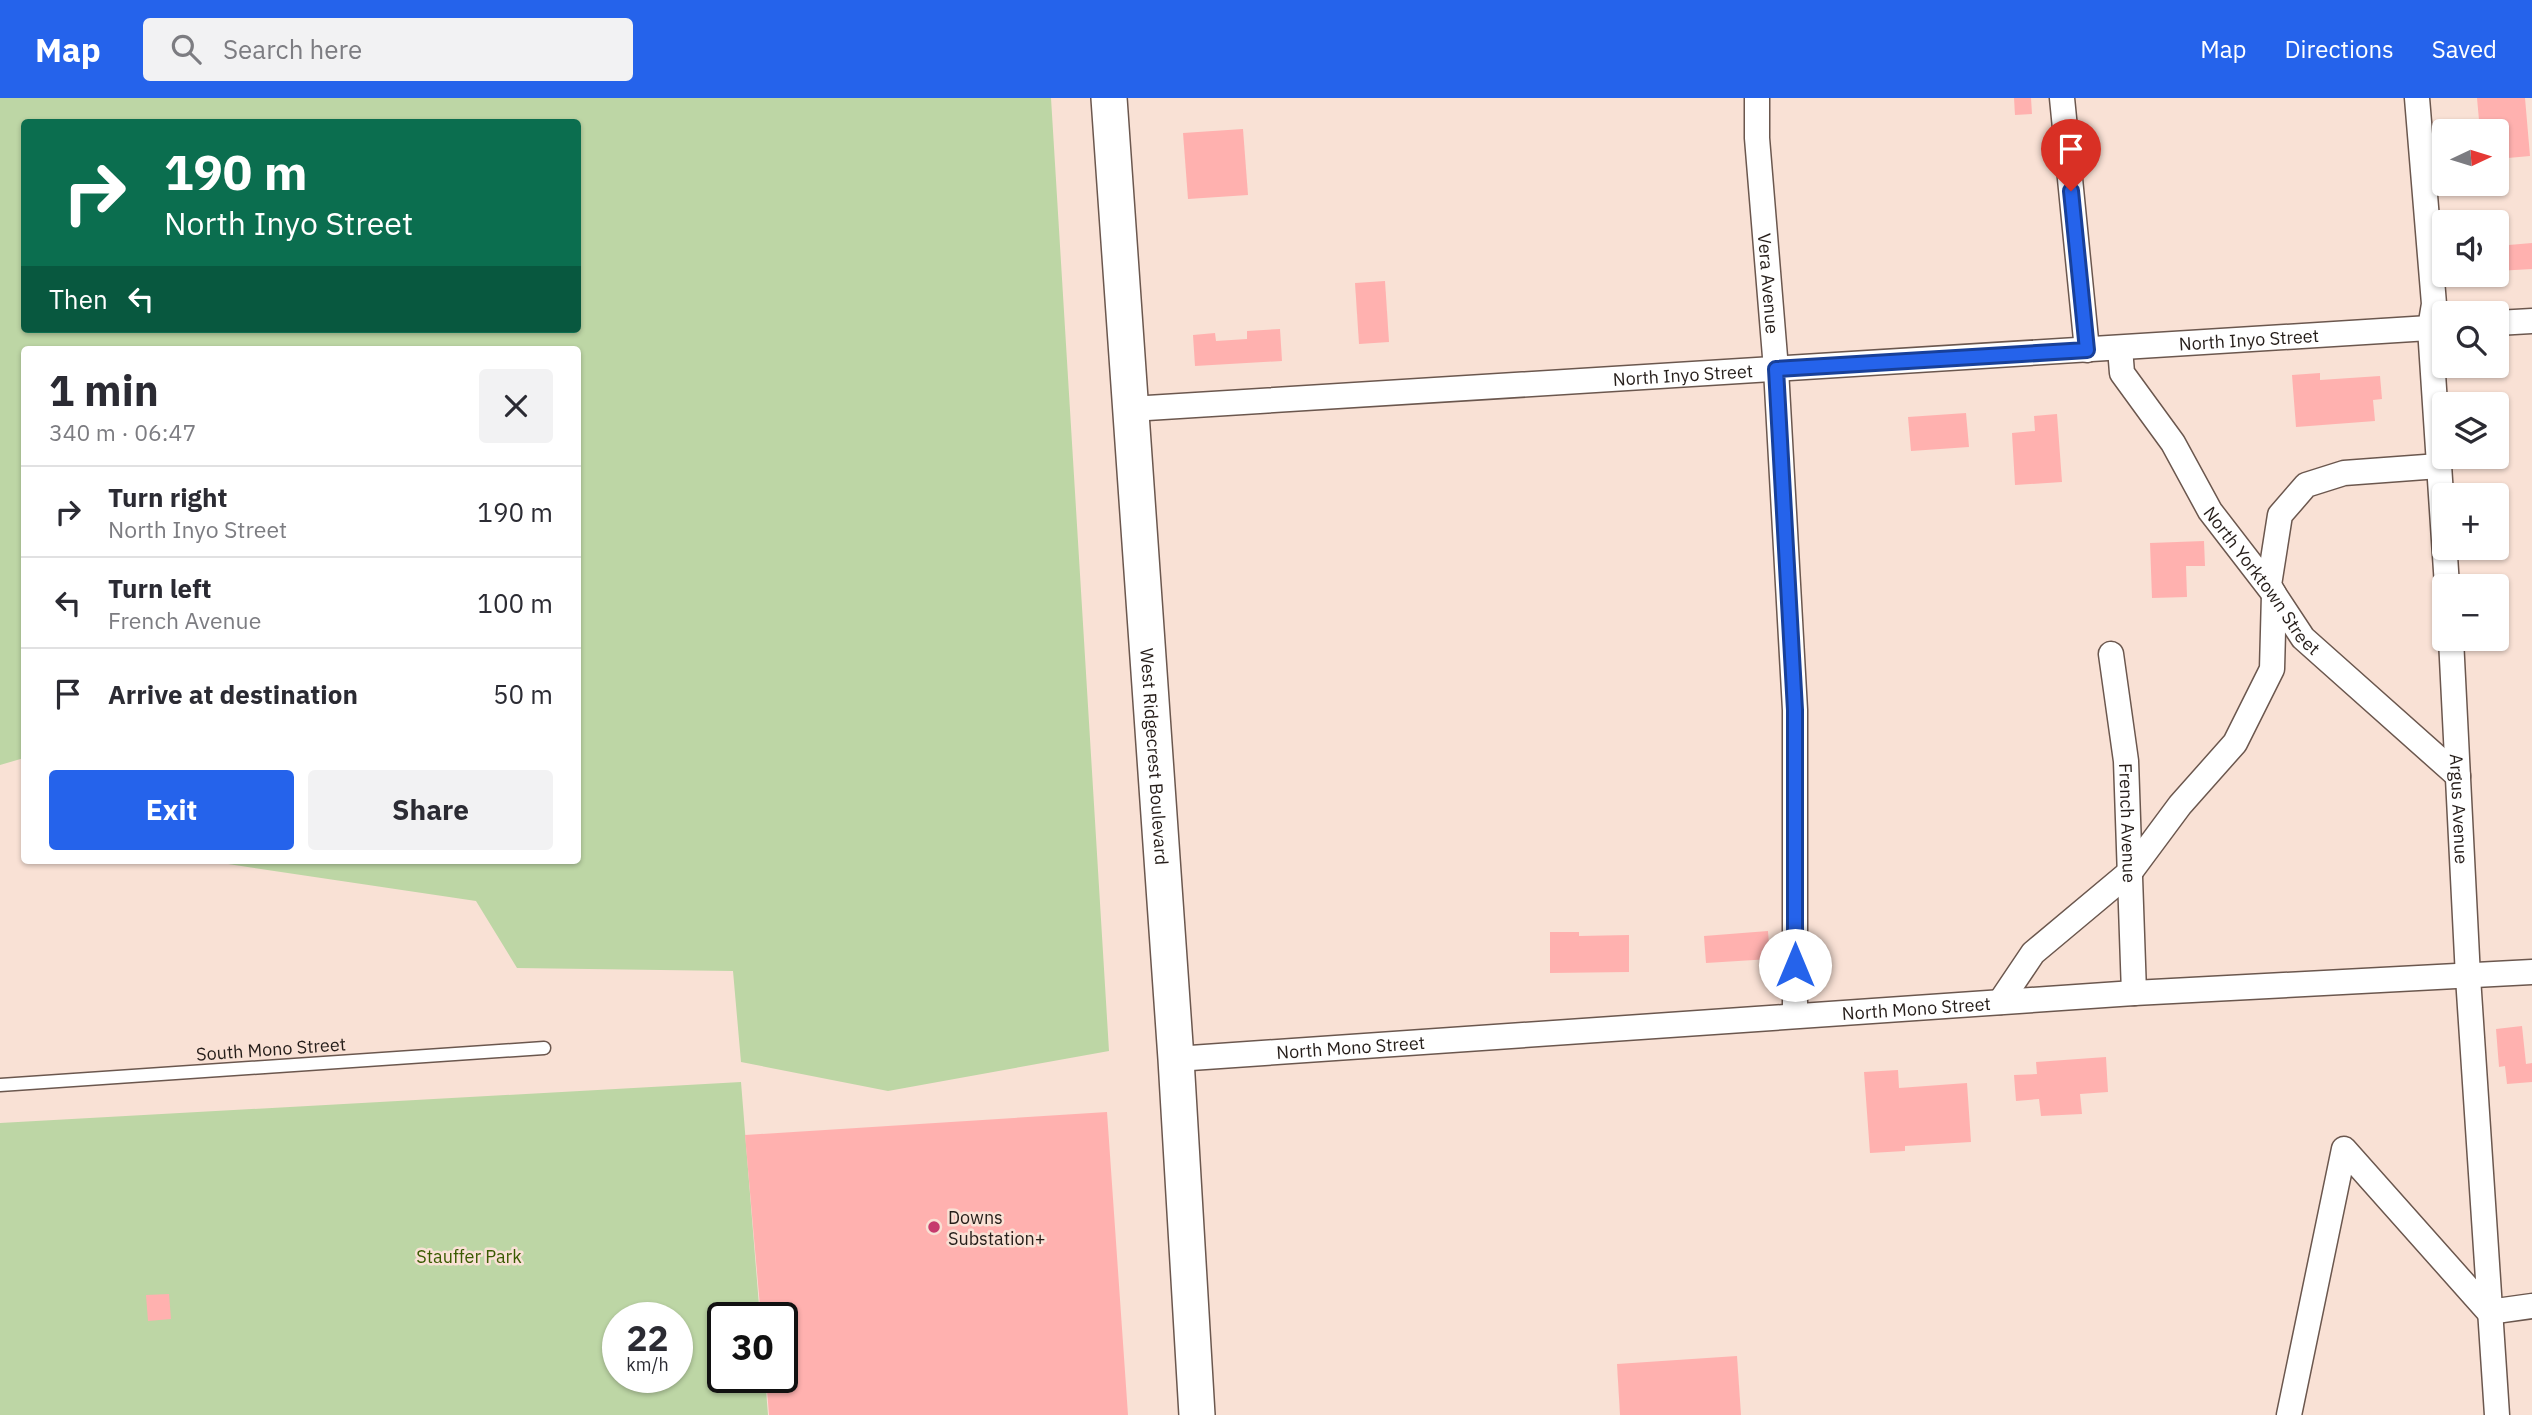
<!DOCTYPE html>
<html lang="en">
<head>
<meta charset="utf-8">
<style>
  :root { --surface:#fff; --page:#f2f2f3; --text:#2b2b33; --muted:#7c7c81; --line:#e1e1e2; --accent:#2563eb }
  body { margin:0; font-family:"IBM Plex Sans",sans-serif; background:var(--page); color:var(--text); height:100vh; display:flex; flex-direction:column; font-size:26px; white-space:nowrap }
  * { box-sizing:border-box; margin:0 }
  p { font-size:23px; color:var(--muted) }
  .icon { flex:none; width:38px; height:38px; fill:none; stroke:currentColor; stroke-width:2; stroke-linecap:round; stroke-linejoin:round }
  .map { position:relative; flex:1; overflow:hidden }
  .sheet { position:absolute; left:21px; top:248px; width:560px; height:518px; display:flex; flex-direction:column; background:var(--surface); border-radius:7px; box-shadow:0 2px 5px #0004 }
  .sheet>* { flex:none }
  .guide { position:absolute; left:21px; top:21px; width:560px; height:214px; border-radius:7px; box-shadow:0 2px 5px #0004; background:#0b6e4f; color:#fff; overflow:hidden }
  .needle { width:46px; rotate:86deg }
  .buttons { position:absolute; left:2432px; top:21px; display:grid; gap:14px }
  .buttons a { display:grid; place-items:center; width:77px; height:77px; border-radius:7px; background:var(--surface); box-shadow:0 2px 5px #0004; font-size:35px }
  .speed { position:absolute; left:602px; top:1204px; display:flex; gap:14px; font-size:35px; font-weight:700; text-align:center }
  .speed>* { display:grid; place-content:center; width:91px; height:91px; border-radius:50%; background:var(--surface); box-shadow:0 2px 5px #0004; line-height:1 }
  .speed small { font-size:18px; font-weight:400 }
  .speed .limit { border:4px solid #111; border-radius:10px; background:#fff; color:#111 }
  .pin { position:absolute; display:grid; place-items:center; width:60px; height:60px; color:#fff; margin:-72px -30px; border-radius:50% 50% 50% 0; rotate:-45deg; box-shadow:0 0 7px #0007 }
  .pin .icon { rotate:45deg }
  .me { position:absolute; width:77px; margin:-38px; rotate:0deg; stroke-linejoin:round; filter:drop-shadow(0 0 5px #0008) }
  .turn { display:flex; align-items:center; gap:24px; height:147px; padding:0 28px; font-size:32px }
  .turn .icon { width:91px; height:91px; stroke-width:2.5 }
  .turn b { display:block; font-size:49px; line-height:60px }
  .then { display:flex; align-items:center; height:66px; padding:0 28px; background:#0003; gap:14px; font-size:26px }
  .round { display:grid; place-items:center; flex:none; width:74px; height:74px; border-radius:7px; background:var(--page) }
  .headline { display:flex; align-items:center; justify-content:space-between; height:119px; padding:0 28px }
  h1 { font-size:42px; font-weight:700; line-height:52px }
  .cta { display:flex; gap:14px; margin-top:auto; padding:14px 28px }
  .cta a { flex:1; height:80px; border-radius:7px; background:var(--accent); color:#fff; font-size:28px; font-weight:700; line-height:80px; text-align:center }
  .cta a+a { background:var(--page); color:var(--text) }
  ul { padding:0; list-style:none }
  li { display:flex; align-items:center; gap:21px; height:91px; padding:0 28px; border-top:2px solid var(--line) }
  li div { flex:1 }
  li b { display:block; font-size:26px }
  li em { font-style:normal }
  header { display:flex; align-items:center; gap:42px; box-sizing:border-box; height:98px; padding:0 35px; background:var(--accent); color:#fff }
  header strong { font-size:33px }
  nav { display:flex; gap:38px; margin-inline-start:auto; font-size:24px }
  .search { width:490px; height:63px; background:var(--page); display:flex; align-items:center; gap:18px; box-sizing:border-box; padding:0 24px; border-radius:7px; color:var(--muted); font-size:26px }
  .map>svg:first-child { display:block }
  .green { fill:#bdd6a5; fill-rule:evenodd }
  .building { fill:#ffb1af }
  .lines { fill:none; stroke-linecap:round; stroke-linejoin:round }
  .lane-casing { stroke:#6b574e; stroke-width:15 }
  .street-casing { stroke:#6b574e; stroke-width:27 }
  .secondary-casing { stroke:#6b574e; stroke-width:38 }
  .lane { stroke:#fff; stroke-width:12 }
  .street { stroke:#fff; stroke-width:24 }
  .secondary { stroke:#fff; stroke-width:35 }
  .route-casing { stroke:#184099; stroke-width:18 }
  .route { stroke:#2563eb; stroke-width:12 }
  .poi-dot { fill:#c63a6d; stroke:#f9e1d5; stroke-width:2.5 }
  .labels { text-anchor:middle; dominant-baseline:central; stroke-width:5; stroke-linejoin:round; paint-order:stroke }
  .street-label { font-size:18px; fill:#251d19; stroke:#f9e1d5 }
  .poi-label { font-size:18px; fill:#251d19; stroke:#f9e1d5; text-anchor:start }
  .park-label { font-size:18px; fill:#395a00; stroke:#f9e1d5 }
</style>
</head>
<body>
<header>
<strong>Map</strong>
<div class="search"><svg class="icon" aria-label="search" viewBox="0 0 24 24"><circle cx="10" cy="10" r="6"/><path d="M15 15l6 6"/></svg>Search here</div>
<nav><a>Map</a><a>Directions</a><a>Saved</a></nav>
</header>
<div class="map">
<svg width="2532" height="1317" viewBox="0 0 2532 1317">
  <rect width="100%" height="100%" fill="#f9e1d5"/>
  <g class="green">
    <path d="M 0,0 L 1051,0 L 1109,953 L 888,993 L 741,964 L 733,873 L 517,870 L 476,803 L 228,766 L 226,763 L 578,763 L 578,252 L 24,252 L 24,660 L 0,667 ZM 578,24 L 578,231 L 24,231 L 24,24 Z"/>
    <path d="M 741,984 L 760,1220 L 723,1220 L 723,1279 L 765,1279 L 768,1317 L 0,1317 L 0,1025 ZM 618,1220 L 677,1220 L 677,1279 L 618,1279 Z"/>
  </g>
  <g class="building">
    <polygon points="2014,0 2031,0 2032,16 2015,17"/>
    <polygon points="2477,0 2525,0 2530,58 2497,61 2497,33 2480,33"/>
    <polygon points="1243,31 1248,97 1188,101 1183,35"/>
    <polygon points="2532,145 2532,171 2497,173 2497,148"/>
    <polygon points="1385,183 1389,244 1359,246 1355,185"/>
    <polygon points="1280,231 1282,263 1195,268 1193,237 1215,235 1216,243 1247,241 1247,233"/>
    <polygon points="2320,275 2320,282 2380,278 2382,301 2373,302 2375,323 2296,329 2292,277"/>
    <polygon points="1966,315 1969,349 1911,353 1908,319"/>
    <polygon points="2057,316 2062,384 2015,387 2012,335 2035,333 2034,318"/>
    <polygon points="2204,443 2205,468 2186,468 2187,499 2152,500 2150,445"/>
    <polygon points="1768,833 1770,861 1706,865 1704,838"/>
    <polygon points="1550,834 1579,834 1579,838 1629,837 1629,874 1550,875"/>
    <polygon points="2522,928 2526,966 2532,965 2532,984 2507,986 2505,968 2499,969 2496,931"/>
    <polygon points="2106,959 2108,994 2080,996 2082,1016 2041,1018 2039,1001 2016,1003 2014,977 2037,976 2036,964"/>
    <polygon points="1898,972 1899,990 1967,985 1971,1044 1905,1048 1905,1053 1870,1055 1864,974"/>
    <polygon points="1107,1014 1128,1317 769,1317 766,1279 782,1279 782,1220 761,1220 745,1037"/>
    <polygon points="169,1196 171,1221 148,1223 146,1197"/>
    <polygon points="1737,1258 1741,1317 1620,1317 1617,1266"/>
  </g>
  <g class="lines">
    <defs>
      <polyline id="lane" points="0,987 544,950"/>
      <g id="street">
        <path id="s1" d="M 1757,0 L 1757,40 L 1776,271 L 1795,612 L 1795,917"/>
        <polyline points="2062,0 2087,252"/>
        <polyline points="2417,0 2434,206 2430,230 2447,488"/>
        <polyline points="2497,225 2532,223"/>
        <path id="s2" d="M 2120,250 L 2122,275 L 2173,345 L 2210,413 L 2274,496 L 2303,540 L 2458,678"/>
        <path id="s3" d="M 1131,311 L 2445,229"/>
        <path id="s4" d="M 2451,541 L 2468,879 L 2497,1317"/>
        <path id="s5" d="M 2111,556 L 2126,663 L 2134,895"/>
        <polyline points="2000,904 2033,855 2131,773 2180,707 2235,645 2272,571 2274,496 2269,487 2280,417 2306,387 2344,375 2439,368"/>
        <path id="s6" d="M 1176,961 L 2134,895 L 2532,874"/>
        <polyline points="2289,1317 2344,1051 2489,1214 2532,1208"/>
      </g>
      <g id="secondary">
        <path id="s7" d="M 1109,0 L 1176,961 L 1197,1317"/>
      </g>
    </defs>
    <use href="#lane" class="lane-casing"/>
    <use href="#street" class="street-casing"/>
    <use href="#secondary" class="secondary-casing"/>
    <use href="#lane" class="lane"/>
    <use href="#street" class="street"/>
    <use href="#secondary" class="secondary"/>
  </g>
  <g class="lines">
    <defs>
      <polyline id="route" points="1795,867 1795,612 1776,271 2087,252 2071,93"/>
    </defs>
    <use href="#route" class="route-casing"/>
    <use href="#route" class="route"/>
  </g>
  <circle class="poi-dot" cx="934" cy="1129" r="7"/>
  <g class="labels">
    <g class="street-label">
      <text stroke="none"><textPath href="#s1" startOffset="186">Vera Avenue</textPath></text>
      <text stroke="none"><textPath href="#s3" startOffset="1120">North Inyo Street</textPath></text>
      <text stroke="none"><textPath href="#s3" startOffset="553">North Inyo Street</textPath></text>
      <text stroke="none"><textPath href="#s2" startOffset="276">North Yorktown Street</textPath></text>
      <text stroke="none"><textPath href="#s7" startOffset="660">West Ridgecrest Boulevard</textPath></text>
      <text stroke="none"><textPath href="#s4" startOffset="170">Argus Avenue</textPath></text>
      <text stroke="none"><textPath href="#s5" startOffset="170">French Avenue</textPath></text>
      <text stroke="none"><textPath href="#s6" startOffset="742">North Mono Street</textPath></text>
      <text stroke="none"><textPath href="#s6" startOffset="175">North Mono Street</textPath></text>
      <text transform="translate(271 951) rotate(-4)">South Mono Street</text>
    </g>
    <g class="poi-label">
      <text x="948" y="1119">Downs<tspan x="948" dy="21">Substation+</tspan></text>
    </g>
    <g class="park-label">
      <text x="469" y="1158">Stauffer Park</text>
    </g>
  </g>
</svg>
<div class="buttons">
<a><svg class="needle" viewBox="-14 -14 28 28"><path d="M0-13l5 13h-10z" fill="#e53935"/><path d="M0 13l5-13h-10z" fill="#7c7c81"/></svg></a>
<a><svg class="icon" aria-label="sound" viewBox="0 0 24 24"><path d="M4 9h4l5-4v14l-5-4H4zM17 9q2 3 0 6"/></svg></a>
<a><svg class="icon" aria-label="search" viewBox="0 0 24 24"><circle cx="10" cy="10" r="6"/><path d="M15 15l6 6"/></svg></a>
<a><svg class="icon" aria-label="layers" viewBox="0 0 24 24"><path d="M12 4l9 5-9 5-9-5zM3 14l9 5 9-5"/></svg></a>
<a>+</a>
<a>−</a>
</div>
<div class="speed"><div>22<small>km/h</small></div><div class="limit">30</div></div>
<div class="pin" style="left:2071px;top:93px;background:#d93025"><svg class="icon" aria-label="arrive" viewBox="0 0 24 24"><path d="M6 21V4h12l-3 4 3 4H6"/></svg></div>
<svg class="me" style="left:1795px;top:867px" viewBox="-20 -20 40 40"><circle r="19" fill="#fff"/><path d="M0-13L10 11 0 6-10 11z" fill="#2563eb"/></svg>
<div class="guide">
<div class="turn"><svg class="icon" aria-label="right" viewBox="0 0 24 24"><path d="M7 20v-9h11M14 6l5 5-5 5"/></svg><div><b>190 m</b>North Inyo Street</div></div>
<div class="then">Then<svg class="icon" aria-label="left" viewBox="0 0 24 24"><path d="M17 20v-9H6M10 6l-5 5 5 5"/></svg></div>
</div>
<section class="sheet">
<div class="headline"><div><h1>1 min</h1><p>340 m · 06:47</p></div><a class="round"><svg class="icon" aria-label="close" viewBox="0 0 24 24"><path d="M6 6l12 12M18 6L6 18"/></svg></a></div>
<ul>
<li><svg class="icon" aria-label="right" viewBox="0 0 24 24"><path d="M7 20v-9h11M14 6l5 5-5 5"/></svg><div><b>Turn right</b><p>North Inyo Street</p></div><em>190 m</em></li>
<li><svg class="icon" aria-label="left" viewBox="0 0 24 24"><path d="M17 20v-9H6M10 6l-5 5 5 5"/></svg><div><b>Turn left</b><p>French Avenue</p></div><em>100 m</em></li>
<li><svg class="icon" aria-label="arrive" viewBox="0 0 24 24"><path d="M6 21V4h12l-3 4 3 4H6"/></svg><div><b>Arrive at destination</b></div><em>50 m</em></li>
</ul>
<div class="cta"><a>Exit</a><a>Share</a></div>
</section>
</div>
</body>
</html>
